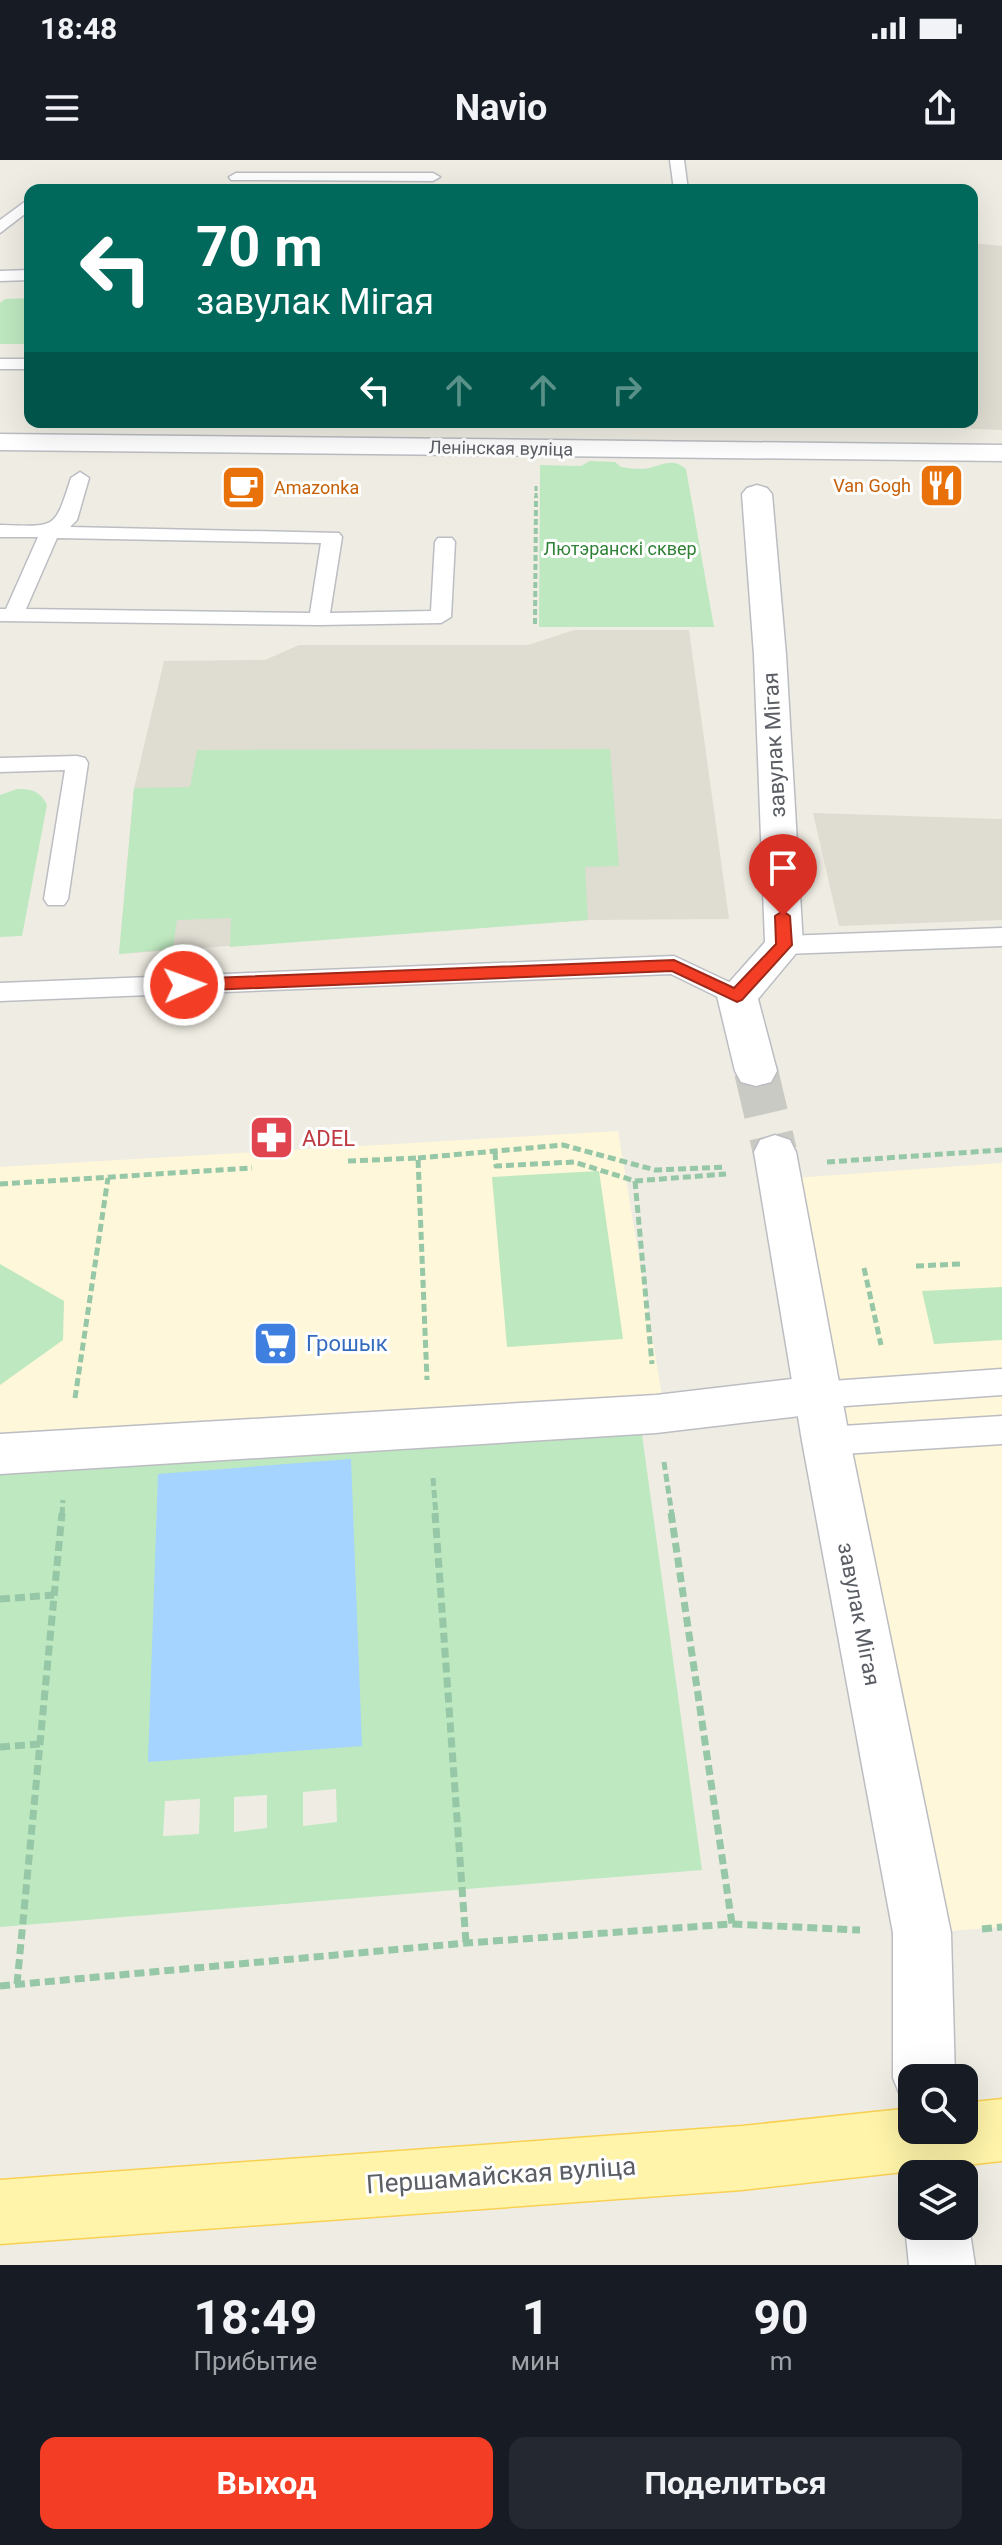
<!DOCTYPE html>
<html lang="ru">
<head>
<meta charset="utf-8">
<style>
  :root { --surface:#171b24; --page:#242831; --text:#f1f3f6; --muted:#9ea1a6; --accent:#f33d25 }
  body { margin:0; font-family:Roboto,sans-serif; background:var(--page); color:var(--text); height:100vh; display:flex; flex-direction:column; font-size:30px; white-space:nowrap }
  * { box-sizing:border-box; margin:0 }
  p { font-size:26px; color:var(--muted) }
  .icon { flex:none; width:44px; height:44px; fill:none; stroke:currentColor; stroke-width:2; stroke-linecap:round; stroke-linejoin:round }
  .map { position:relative; height:2105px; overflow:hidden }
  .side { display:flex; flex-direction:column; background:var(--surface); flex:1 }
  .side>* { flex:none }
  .guide { position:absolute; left:24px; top:24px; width:954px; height:244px; border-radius:16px; box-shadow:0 8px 32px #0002; background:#00695c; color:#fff; overflow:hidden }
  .fabs { position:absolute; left:898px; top:1904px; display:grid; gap:16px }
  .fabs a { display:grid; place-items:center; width:80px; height:80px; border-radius:16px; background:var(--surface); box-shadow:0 8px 32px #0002; font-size:40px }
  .pin { position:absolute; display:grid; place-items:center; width:68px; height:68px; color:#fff; margin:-82px -34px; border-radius:50% 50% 50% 0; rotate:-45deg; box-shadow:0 0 8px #0007 }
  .pin .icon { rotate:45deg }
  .me { position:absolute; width:88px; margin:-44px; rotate:88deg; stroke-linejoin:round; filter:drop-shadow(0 0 6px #0008) }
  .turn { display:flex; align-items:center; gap:28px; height:168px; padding:0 40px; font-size:36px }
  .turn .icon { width:104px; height:104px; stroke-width:2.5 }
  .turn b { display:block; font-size:56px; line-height:68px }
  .lanes { display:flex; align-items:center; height:76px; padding:0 40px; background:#0003; justify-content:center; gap:40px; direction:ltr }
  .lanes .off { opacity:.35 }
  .eta { display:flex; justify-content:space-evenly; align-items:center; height:136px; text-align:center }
  .eta b { font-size:48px; font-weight:700; line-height:56px }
  .action { display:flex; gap:16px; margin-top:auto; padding:16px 40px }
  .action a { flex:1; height:92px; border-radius:16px; background:var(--accent); color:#fff; font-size:32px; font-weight:700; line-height:92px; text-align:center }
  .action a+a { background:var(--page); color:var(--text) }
  .status { display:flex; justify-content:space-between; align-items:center; height:56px; padding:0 40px; background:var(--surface); direction:ltr }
  .status svg { height:22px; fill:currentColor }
  header { display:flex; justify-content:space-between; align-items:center; height:104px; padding:0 40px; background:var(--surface); font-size:36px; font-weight:700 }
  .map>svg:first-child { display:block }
  .commercial { fill:#fff7d9 }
  .education { fill:#dfdcd2 }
  .green { fill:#bee8c0; fill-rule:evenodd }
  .water { fill:#a4d4ff }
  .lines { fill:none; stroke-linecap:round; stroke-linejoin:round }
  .minor-tunnel { stroke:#cacac4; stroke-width:44; stroke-dasharray:44 22; stroke-linecap:butt }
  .service-casing { stroke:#bbbdc3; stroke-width:3 }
  .pedestrian-casing { stroke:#bbbdc3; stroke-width:3 }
  .minor-casing { stroke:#bbbdc3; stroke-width:3 }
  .tertiary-casing { stroke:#bbbdc3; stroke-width:3 }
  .primary-casing { stroke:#f9d052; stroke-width:3 }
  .path-far3 { stroke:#96c7a6; stroke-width:3; stroke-dasharray:5 2; stroke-linecap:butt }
  .path-far2 { stroke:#96c7a6; stroke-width:4; stroke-dasharray:6 3; stroke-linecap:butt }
  .path-far1 { stroke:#96c7a6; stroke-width:5; stroke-dasharray:8 4; stroke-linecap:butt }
  .path { stroke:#96c7a6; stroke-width:7; stroke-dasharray:10 5; stroke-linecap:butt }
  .service { fill:#fff; fill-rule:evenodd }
  .pedestrian { fill:#fff; fill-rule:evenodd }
  .minor { fill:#fff; fill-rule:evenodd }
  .tertiary { fill:#fff; fill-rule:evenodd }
  .primary { fill:#fff4a9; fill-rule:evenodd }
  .route { fill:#f33d25; stroke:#9e2818; stroke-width:2 }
  .labels { text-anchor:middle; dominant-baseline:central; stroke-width:6; stroke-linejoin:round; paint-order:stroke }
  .far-street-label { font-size:18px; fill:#5b5f65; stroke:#fff }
  .far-food-label { font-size:18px; fill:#c56008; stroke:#fff; text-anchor:end }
  .far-park-label { font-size:18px; fill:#2f8235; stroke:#fff }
  .street-label { font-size:22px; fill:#5b5f65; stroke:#fff }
  .health-label { font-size:22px; fill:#be3a42; stroke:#fff; text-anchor:start }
  .shop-label { font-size:22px; fill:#366cbe; stroke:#fff; text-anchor:start }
  .near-street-label { font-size:26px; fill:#5b5f65; stroke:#fff }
</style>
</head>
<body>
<div class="status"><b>18:48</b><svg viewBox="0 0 49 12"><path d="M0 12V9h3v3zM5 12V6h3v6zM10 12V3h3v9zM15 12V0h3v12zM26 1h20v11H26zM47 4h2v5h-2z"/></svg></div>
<header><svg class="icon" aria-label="menu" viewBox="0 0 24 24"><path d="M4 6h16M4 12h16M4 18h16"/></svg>Navio<svg class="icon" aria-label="share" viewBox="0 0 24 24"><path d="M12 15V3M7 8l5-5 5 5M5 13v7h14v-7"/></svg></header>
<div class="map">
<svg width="1002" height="2105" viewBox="0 0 1002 2105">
  <rect width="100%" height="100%" fill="#efede3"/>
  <g class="commercial">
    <polygon points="618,971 662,1236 0,1279 0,1007"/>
    <polygon points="1002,1003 1002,1767 922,1773 781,1019"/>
  </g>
  <g class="education">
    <polygon points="972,83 1002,86 1002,270 928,267 927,262 972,262"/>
    <polygon points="574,470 689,470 729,759 588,760 119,794 134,628 164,501 265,500 299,485 528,485"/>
    <polygon points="813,653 1002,659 1002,760 839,766"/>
  </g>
  <g class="green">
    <polygon points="30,138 30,184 0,184 0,143 5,139"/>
    <path d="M 590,301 L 615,302 L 621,307 C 629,308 641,310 649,308 C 665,304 673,298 686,309 L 714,467 L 539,467 L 540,305 L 581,306 Z"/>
    <polygon points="610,589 619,706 585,707 588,760 230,787 231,758 177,760 173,789 119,794 134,628 190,627 197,590"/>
    <path d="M 17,629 C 32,629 40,631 47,645 L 22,776 L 0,777 L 0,635 Z"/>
    <polygon points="599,1011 623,1179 507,1187 492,1017"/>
    <polygon points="0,1104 64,1141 63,1180 0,1225"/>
    <polygon points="1002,1127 1002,1180 934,1184 922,1131"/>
    <path d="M 641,1267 L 702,1710 L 0,1767 L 0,1313 ZM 336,1629 L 337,1662 L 303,1666 L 303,1632 ZM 267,1635 L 267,1668 L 234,1672 L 234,1637 ZM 200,1639 L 199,1674 L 163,1676 L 165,1641 Z"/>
  </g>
  <polygon class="water" points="351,1299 362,1586 148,1602 158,1314"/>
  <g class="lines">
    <polyline class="minor-tunnel" points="756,911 775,992"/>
    <defs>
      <g id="service">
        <polygon points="670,0 684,0 688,30 674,30"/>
        <polygon points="236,13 433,13 440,17 433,21 231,20 229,17"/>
        <polygon points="30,38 30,50 0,73 0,60"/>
        <polygon points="30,110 30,120 0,121 0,111"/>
        <rect x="0" y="199" width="30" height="10"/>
        <path d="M 80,312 L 89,318 L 77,360 L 70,367 L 339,373 L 342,377 L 330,453 L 431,451 L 435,382 L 438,378 L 452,378 L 455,382 L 451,457 L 441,463 L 319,465 L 0,461 L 0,449 L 6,449 L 38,377 L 0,377 L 0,365 C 55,366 54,372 71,318 ZM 57,378 L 321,383 L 310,453 L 26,449 Z"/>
        <polygon points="77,596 85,598 88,603 68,739 64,745 48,745 44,739 65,610 0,612 0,598"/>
        <polygon points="1002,768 1002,786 784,794 775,791 772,785 775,779 784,776"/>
        <polygon points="674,796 746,830 750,836 746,842 737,845 728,842 671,814 0,841 0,823"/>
        <polygon points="1002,1209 1002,1235 817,1248 806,1244 802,1235 806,1226 817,1222"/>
        <polygon points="1002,1256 1002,1284 826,1295 815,1291 811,1281 815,1271 826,1267"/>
      </g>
      <g id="pedestrian">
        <polygon points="0,274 1002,285 1002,301 0,290"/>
        <polygon points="817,1216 832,1222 839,1235 832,1248 817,1254 656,1273 0,1314 0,1274 656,1235"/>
      </g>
      <g id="minor">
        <polygon points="757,325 767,328 772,334 786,495 803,785 758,839 777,911 771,922 756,926 741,922 735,911 717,836 765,782 754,495 742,334 747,328"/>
        <polygon points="775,975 790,980 796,992 850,1281 951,1773 955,1918 912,1918 912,1944 902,1940 893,1918 893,1773 802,1281 754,992 760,980"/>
      </g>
      <polygon id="tertiary" points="912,2048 912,2066 964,2066 964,2053 969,2066 975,2105 909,2105 905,2066"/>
      <polygon id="primary" points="1002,1939 1002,2001 742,2030 0,2084 0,2020 742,1966 912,1948 912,1970 964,1970 964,1943"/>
    </defs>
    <use href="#service" class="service-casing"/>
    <use href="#pedestrian" class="pedestrian-casing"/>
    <use href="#minor" class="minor-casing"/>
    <use href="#tertiary" class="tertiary-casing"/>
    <use href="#primary" class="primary-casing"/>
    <polyline class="path-far3" points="536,338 536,325"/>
    <polyline class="path-far2" points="535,464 536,336"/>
    <g class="path-far1">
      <polyline points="495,992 496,1006 574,1002 635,1021 726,1014"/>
      <polyline points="418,998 563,985 655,1010 725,1007"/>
      <polyline points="348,1001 418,998 427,1220"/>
      <polyline points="827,1002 1002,990"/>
      <polyline points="635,1021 652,1204"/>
      <polyline points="0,1024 252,1008"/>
      <polyline points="916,1106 960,1104"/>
      <polyline points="864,1108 881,1185"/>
      <polyline points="75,1238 108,1018"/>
      <polyline points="664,1302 672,1355"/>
      <polyline points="433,1318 436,1355"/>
      <polyline points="62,1355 63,1340"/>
    </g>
    <g class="path">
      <polyline points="435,1353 466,1783"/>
      <polyline points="671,1353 732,1764"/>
      <polyline points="0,1439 54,1435"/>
      <polyline points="0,1587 40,1584"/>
      <polyline points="982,1769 1002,1767"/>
      <polyline points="17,1824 62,1353"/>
      <polyline points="0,1826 466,1783 732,1764 860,1770"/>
    </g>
    <use href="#service" class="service"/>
    <use href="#pedestrian" class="pedestrian"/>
    <use href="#minor" class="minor"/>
    <use href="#tertiary" class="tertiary"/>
    <use href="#primary" class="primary"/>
  </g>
  <polygon class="route" points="783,751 790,756 792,785 742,840 737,842 672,811 184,831 176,825 184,819 674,800 734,828 776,784 775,756"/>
  <defs>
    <symbol id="restaurant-square" viewBox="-11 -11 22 22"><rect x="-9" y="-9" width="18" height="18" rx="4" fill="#e8710a" stroke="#fff"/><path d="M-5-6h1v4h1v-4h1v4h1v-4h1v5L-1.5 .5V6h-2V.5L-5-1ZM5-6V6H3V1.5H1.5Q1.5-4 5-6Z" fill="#fff"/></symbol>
    <symbol id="cafe-square" viewBox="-11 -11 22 22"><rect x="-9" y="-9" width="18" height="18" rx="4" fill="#e8710a" stroke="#fff"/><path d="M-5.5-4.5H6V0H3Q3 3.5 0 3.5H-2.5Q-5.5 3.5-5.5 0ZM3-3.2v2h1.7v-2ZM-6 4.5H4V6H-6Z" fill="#fff"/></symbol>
    <symbol id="pharmacy-square" viewBox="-11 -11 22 22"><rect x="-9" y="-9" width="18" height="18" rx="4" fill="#e0444e" stroke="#fff"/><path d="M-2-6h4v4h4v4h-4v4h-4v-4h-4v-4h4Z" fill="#fff"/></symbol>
    <symbol id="supermarket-square" viewBox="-11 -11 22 22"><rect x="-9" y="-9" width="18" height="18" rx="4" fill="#3f7fe0" stroke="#fff"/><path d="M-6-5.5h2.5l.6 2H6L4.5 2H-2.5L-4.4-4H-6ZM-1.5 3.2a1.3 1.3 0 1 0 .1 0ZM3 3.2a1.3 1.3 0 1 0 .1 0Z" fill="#fff"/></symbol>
  </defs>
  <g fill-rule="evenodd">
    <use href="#restaurant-square" x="916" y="300" width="51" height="51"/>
    <use href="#cafe-square" x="218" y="302" width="51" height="51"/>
    <use href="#pharmacy-square" x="246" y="952" width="51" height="51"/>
    <use href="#supermarket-square" x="250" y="1158" width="51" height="51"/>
  </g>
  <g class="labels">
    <g class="far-street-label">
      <text transform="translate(501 288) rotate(1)">Ленінская вуліца</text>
    </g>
    <g class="far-food-label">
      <text x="911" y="325">Van Gogh</text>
      <text x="274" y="327" text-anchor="start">Amazonka</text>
    </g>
    <g class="far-park-label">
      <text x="620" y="388">Лютэранскі сквер</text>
    </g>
    <g class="street-label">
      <text transform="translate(774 585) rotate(-93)">завулак Мігая</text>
      <text transform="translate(859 1454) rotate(79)">завулак Мігая</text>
    </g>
    <g class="health-label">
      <text x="302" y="978">ADEL</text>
    </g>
    <g class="shop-label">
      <text x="306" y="1183">Грошык</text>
    </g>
    <g class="near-street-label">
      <text transform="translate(501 2015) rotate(-4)">Першамайская вуліца</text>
    </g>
  </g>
</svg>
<div class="fabs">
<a><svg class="icon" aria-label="search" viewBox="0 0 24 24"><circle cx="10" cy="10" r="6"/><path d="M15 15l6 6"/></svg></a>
<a><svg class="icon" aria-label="layers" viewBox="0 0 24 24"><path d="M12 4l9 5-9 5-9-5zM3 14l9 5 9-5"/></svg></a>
</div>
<div class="pin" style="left:783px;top:756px;background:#d93025"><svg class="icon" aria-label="arrive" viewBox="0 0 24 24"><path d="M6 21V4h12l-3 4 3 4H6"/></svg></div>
<svg class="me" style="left:184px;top:825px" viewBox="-20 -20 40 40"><circle r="17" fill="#f33d25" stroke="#fff" stroke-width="3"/><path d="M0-11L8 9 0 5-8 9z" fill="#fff"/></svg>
<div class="guide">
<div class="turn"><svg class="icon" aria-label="left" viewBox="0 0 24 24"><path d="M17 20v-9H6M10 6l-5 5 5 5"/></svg><div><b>70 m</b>завулак Мігая</div></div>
<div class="lanes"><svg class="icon" aria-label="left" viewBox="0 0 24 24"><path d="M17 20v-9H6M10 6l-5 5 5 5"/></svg><svg class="icon off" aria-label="ahead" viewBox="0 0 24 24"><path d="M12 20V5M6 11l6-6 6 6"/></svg><svg class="icon off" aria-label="ahead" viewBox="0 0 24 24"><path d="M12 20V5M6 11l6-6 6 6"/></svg><svg class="icon off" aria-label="right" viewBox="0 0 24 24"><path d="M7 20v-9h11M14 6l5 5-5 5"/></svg></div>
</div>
</div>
<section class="side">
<div class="eta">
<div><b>18:49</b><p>Прибытие</p></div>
<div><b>1</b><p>мин</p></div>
<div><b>90</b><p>m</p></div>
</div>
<div class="action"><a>Выход</a><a>Поделиться</a></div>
</section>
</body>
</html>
